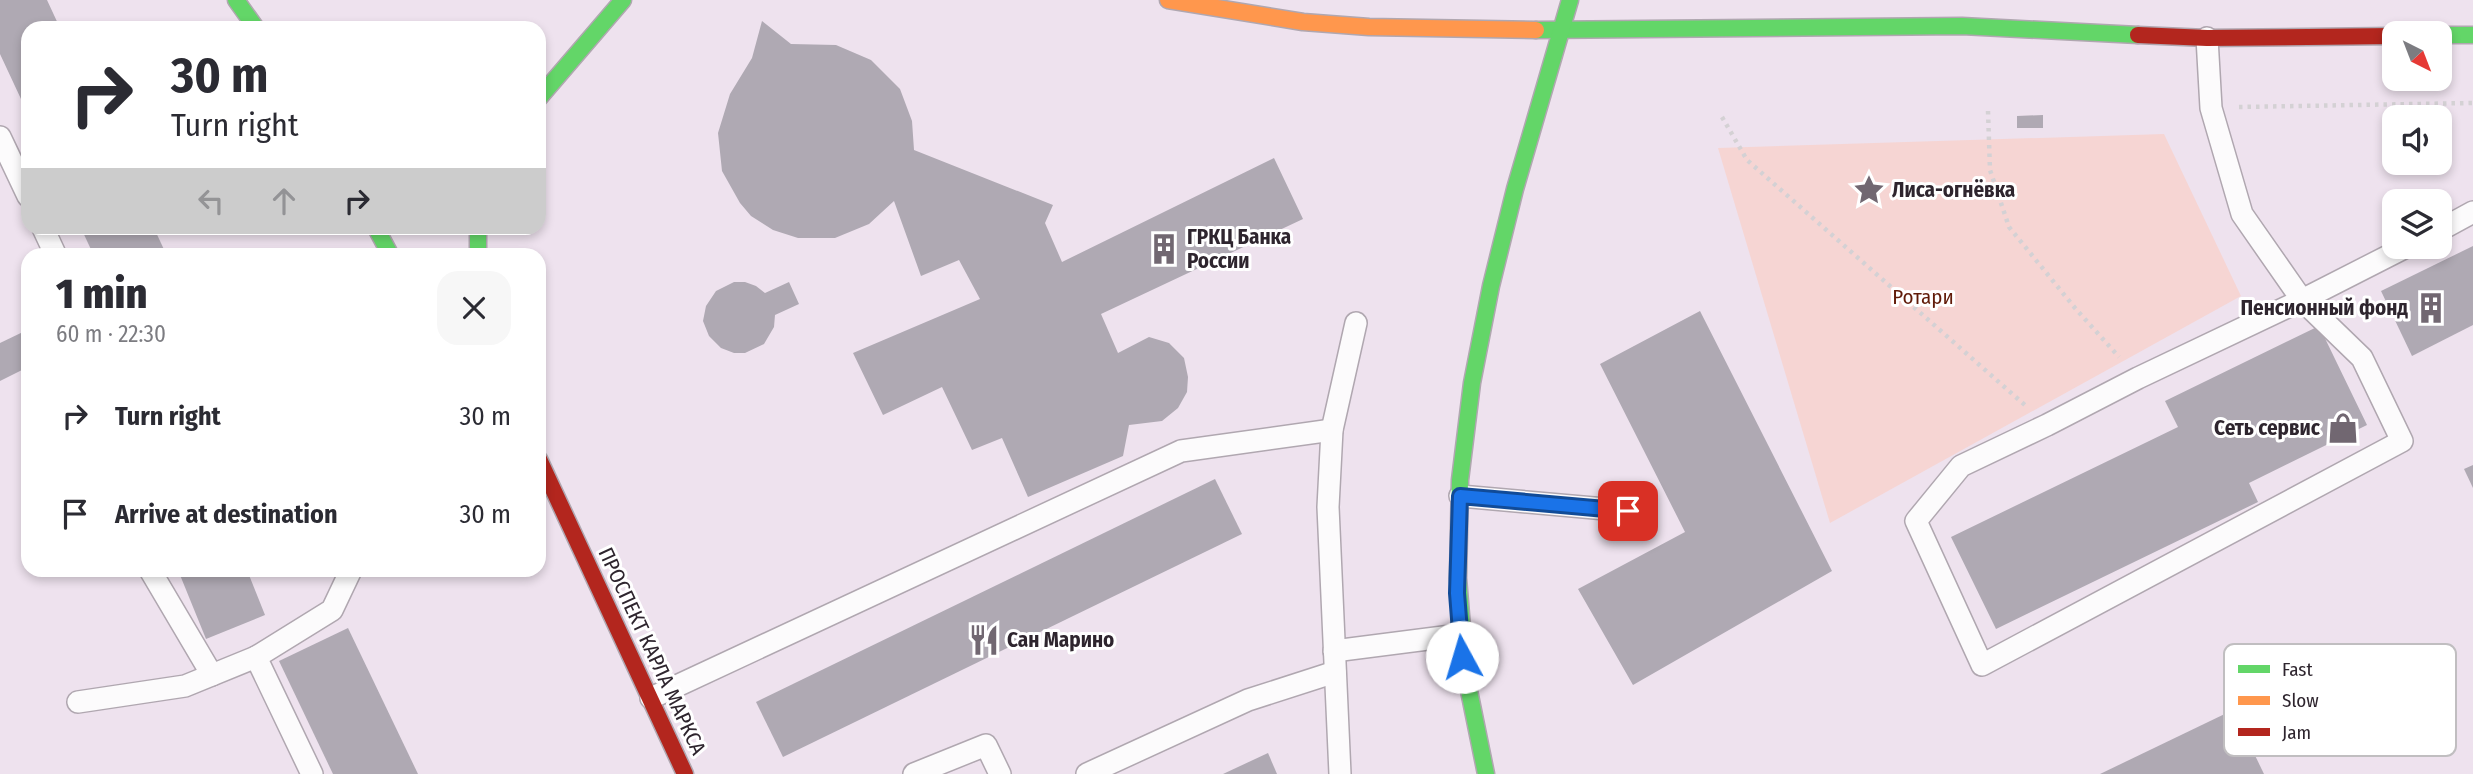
<!DOCTYPE html>
<html lang="en">
<head>
<meta charset="utf-8">
<style>
  :root { --surface:#fff; --page:#f7f7f7; --text:#2b2b33; --muted:#7c7c81 }
  body { margin:0; font-family:"Fira Sans Condensed",sans-serif; background:var(--page); color:var(--text); height:100vh; display:flex; flex-direction:column; font-size:26px; white-space:nowrap }
  * { box-sizing:border-box; margin:0 }
  p { font-size:23px; color:var(--muted) }
  .icon { flex:none; width:38px; height:38px; fill:none; stroke:currentColor; stroke-width:2; stroke-linecap:round; stroke-linejoin:round }
  .map { position:relative; flex:1; overflow:hidden }
  .side { position:absolute; left:21px; top:248px; width:525px; height:329px; display:flex; flex-direction:column; background:var(--surface); border-radius:21px; box-shadow:0 4px 10px #0003 }
  .side>* { flex:none }
  .guide { position:absolute; left:21px; top:21px; width:525px; height:214px; border-radius:21px; box-shadow:0 4px 10px #0003; background:#fff; color:var(--text); overflow:hidden }
  .needle { width:46px; rotate:138deg }
  .controls { position:absolute; left:2382px; top:21px; display:grid; gap:14px }
  .controls a { display:grid; place-items:center; width:70px; height:70px; border-radius:14px; background:var(--surface); box-shadow:0 4px 10px #0003; font-size:35px }
  .pin { position:absolute; display:grid; place-items:center; width:60px; height:60px; color:#fff; margin:-30px; border-radius:14px; box-shadow:0 4px 10px #0006 }
  .me { position:absolute; width:77px; margin:-38px; rotate:354deg; stroke-linejoin:round; filter:drop-shadow(0 0 5px #0008) }
  .turn { display:flex; align-items:center; gap:24px; height:147px; padding:0 35px; font-size:32px }
  .turn .icon { width:91px; height:91px; stroke-width:2.5 }
  .turn b { display:block; font-size:49px; line-height:60px }
  .lanes { display:flex; align-items:center; height:66px; padding:0 35px; background:#0003; justify-content:center; gap:35px; direction:ltr }
  .lanes .off { opacity:.35 }
  .round { display:grid; place-items:center; flex:none; width:74px; height:74px; border-radius:21px; background:var(--page) }
  .head { display:flex; align-items:center; justify-content:space-between; height:119px; padding:0 35px }
  h1 { font-size:42px; font-weight:800; line-height:52px }
  ul { padding:0; list-style:none }
  li { display:flex; align-items:center; gap:21px; height:98px; padding:0 35px }
  li div { flex:1 }
  li b { display:block; font-size:26px }
  li em { font-style:normal }
  .map>svg:first-child { display:block }
  .green { fill:#f6d5d3 }
  .building { fill:#afa9b3 }
  .lines { fill:none; stroke-linecap:round; stroke-linejoin:round }
  .lane-casing { stroke:#b0a7b0; stroke-width:24 }
  .fast-casing { stroke:#b0a7b0; stroke-width:19 }
  .slow-casing { stroke:#b0a7b0; stroke-width:19 }
  .jam-casing { stroke:#b0a7b0; stroke-width:19 }
  .path { stroke:#d4d1d4; stroke-width:4.5; stroke-dasharray:3.5 5; stroke-linecap:butt }
  .lane { stroke:#fcfbfc; stroke-width:21 }
  .fast { stroke:#63d668; stroke-width:16 }
  .slow { stroke:#ff974d; stroke-width:16 }
  .jam { stroke:#b3261e; stroke-width:16 }
  .route-casing { stroke:#114b97; stroke-width:18 }
  .route { stroke:#1a73e8; stroke-width:12 }
  .labels { text-anchor:middle; dominant-baseline:central; stroke-width:6; stroke-linejoin:round; paint-order:stroke }
  .poi-label { font-size:21px; font-weight:bold; fill:#2e252e; stroke:#fff; text-anchor:start }
  .park-label { font-size:21px; fill:#611b09; stroke:#fff }
  .street-label { font-size:21px; fill:#2e252e; stroke:#fff }
  .key { fill:#fff; stroke:#c0bec0; stroke-width:2 }
  .key-label { font-size:19px; fill:#2e252e }
</style>
</head>
<body>
<div class="map">
<svg width="2473" height="774" viewBox="0 0 2473 774">
  <rect width="100%" height="100%" fill="#eee2ee"/>
  <polygon class="green" points="2164,134 2241,296 1830,523 1718,148"/>
  <g class="building">
    <polygon points="0,0 47,0 60,28 28,28 28,114 0,54"/>
    <polygon points="762,21 791,44 836,45 871,60 900,89 912,121 914,150 1053,205 1045,223 1062,262 1274,158 1303,219 1101,314 1118,353 1149,337 1169,343 1184,358 1188,377 1187,392 1178,408 1162,421 1129,425 1123,456 1028,497 1002,438 972,450 942,387 883,415 853,353 980,299 959,260 921,276 894,201 869,224 835,238 798,238 773,230 751,216 740,203 722,171 718,133 730,94 752,58"/>
    <polygon points="2043,115 2043,128 2017,128 2017,116"/>
    <polygon points="81,228 154,228 167,256 94,256"/>
    <polygon points="2473,246 2473,325 2412,356 2381,291"/>
    <polygon points="734,282 745,282 756,286 765,293 789,282 799,304 775,315 774,327 764,344 745,353 734,353 721,348 709,336 703,321 706,306 716,291"/>
    <polygon points="1700,311 1832,571 1633,685 1578,589 1685,532 1600,364"/>
    <polygon points="2319,326 2367,425 2249,483 2258,502 1996,629 1951,537 2178,427 2165,401"/>
    <polygon points="25,331 28,337 28,367 0,381 0,343"/>
    <polygon points="2473,465 2473,488 2464,469"/>
    <polygon points="1215,479 1242,534 783,757 756,702"/>
    <polygon points="178,570 247,570 265,615 206,639"/>
    <polygon points="348,628 418,774 333,774 279,661"/>
    <polygon points="2233,710 2264,774 2100,774"/>
    <polygon points="1268,753 1277,774 1223,774"/>
  </g>
  <g class="lines">
    <defs>
      <g id="lane">
        <polyline points="2207,38 2211,108 2242,214 2302,300 2362,358 2402,441 1982,665 1916,521 1961,466 2047,425 2138,378 2302,300 2406,247"/>
        <polyline points="0,137 28,196"/>
        <polyline points="43,228 56,256"/>
        <polyline points="2440,230 2473,212"/>
        <polyline points="1460,496 1628,511"/>
        <polyline points="150,570 212,675"/>
        <polyline points="1334,651 1459,635"/>
        <polyline points="651,698 1181,451 1332,430"/>
        <polyline points="78,702 185,686 256,657"/>
        <polyline points="312,774 256,657 332,610 351,570"/>
        <polyline points="914,774 986,745 1000,774"/>
        <polyline points="1087,774 1248,700 1335,672"/>
        <polyline points="1340,774 1328,507 1332,430 1356,323"/>
      </g>
      <g id="fast">
        <polyline points="236,0 256,28"/>
        <polyline points="1536,30 1962,26 2138,35"/>
        <polyline points="2440,35 2473,35"/>
        <polyline points="539,98 623,0"/>
        <polyline points="376,228 391,256"/>
        <polyline points="478,228 478,256"/>
        <polyline points="1486,774 1466,676 1458,578 1460,480 1472,383 1491,286 1515,189 1570,0"/>
      </g>
      <polyline id="slow" points="1168,0 1303,22 1369,27 1536,30"/>
      <g id="jam">
        <polyline points="2138,35 2207,38 2394,36"/>
        <polyline points="539,459 685,774"/>
      </g>
    </defs>
    <use href="#lane" class="lane-casing"/>
    <use href="#fast" class="fast-casing"/>
    <use href="#slow" class="slow-casing"/>
    <use href="#jam" class="jam-casing"/>
    <g class="path">
      <polyline points="2239,107 2473,103"/>
      <polyline points="1988,111 1990,170 2009,227 2075,308 2119,357"/>
      <polyline points="1722,117 1747,160 2026,406"/>
    </g>
    <use href="#lane" class="lane"/>
    <use href="#fast" class="fast"/>
    <use href="#slow" class="slow"/>
    <use href="#jam" class="jam"/>
  </g>
  <g class="lines">
    <defs>
      <polyline id="route" points="1462,657 1457,593 1460,496 1628,511"/>
    </defs>
    <use href="#route" class="route-casing"/>
    <use href="#route" class="route"/>
  </g>
  <defs>
    <symbol id="sight-bare" viewBox="-9 -9 18 18"><path d="M0-6L1.8-2.2L6-1.7L2.9 1.2L3.7 5.4L0 3.3L-3.7 5.4L-2.9 1.2L-6-1.7L-1.8-2.2Z" fill="#716771" stroke="#fff" stroke-width="2.5" paint-order="stroke"/></symbol>
    <symbol id="building-bare" viewBox="-9 -9 18 18"><path d="M-4-6H4V6H1V3H-1V6H-4ZM-2.5-4.3h1.7v1.8h-1.7ZM.8-4.3h1.7v1.8H.8ZM-2.5-1h1.7V.8h-1.7ZM.8-1h1.7V.8H.8Z" fill="#716771" stroke="#fff" stroke-width="2.5" paint-order="stroke"/></symbol>
    <symbol id="shop-bare" viewBox="-9 -9 18 18"><path d="M-5-2.5h2.3a2.7 3.5 0 0 1 5.4 0H5L5.5 6h-11ZM-1.5-2.5h3a1.5 2.3 0 0 0-3 0Z" fill="#716771" stroke="#fff" stroke-width="2.5" paint-order="stroke"/></symbol>
    <symbol id="restaurant-bare" viewBox="-9 -9 18 18"><path d="M-5-6h1v4h1v-4h1v4h1v-4h1v5L-1.5 .5V6h-2V.5L-5-1ZM5-6V6H3V1.5H1.5Q1.5-4 5-6Z" fill="#716771" stroke="#fff" stroke-width="2.5" paint-order="stroke"/></symbol>
  </defs>
  <g fill-rule="evenodd">
    <use href="#sight-bare" x="1847" y="168" width="44" height="44"/>
    <use href="#building-bare" x="1142" y="227" width="44" height="44"/>
    <use href="#building-bare" x="2409" y="286" width="44" height="44"/>
    <use href="#shop-bare" x="2321" y="406" width="44" height="44"/>
    <use href="#restaurant-bare" x="962" y="618" width="44" height="44"/>
  </g>
  <g class="labels">
    <g class="poi-label">
      <text x="1892" y="190">Лиса-огнёвка</text>
      <text x="1187" y="237">ГРКЦ Банка<tspan x="1187" dy="24">России</tspan></text>
      <text x="2408" y="308" text-anchor="end">Пенсионный фонд</text>
      <text x="2320" y="428" text-anchor="end">Сеть сервис</text>
      <text x="1007" y="640">Сан Марино</text>
    </g>
    <g class="park-label">
      <text x="1923" y="297">Ротари</text>
    </g>
    <g class="street-label">
      <text transform="translate(652 651) rotate(65)">ПРОСПЕКТ КАРЛА МАРКСА</text>
    </g>
  </g>
  <rect x="2224" y="644" width="232" height="112" rx="10" class="key"/>
  <rect x="2238" y="665" width="32" height="8" fill="#63d668"/>
  <rect x="2238" y="696" width="32" height="9" fill="#ff974d"/>
  <rect x="2238" y="728" width="32" height="8" fill="#b3261e"/>
  <g class="key-label">
    <text x="2282" y="676">Fast</text>
    <text x="2282" y="707">Slow</text>
    <text x="2282" y="739">Jam</text>
  </g>
</svg>
<div class="controls">
<a><svg class="needle" viewBox="-14 -14 28 28"><path d="M0-13l5 13h-10z" fill="#e53935"/><path d="M0 13l5-13h-10z" fill="#7c7c81"/></svg></a>
<a><svg class="icon" aria-label="sound" viewBox="0 0 24 24"><path d="M4 9h4l5-4v14l-5-4H4zM17 9q2 3 0 6"/></svg></a>
<a><svg class="icon" aria-label="layers" viewBox="0 0 24 24"><path d="M12 4l9 5-9 5-9-5zM3 14l9 5 9-5"/></svg></a>
</div>
<div class="pin" style="left:1628px;top:511px;background:#d93025"><svg class="icon" aria-label="arrive" viewBox="0 0 24 24"><path d="M6 21V4h12l-3 4 3 4H6"/></svg></div>
<svg class="me" style="left:1462px;top:657px" viewBox="-20 -20 40 40"><circle r="19" fill="#fff"/><path d="M0-13L10 11 0 6-10 11z" fill="#1a73e8"/></svg>
<div class="guide">
<div class="turn"><svg class="icon" aria-label="right" viewBox="0 0 24 24"><path d="M7 20v-9h11M14 6l5 5-5 5"/></svg><div><b>30 m</b>Turn right</div></div>
<div class="lanes"><svg class="icon off" aria-label="left" viewBox="0 0 24 24"><path d="M17 20v-9H6M10 6l-5 5 5 5"/></svg><svg class="icon off" aria-label="ahead" viewBox="0 0 24 24"><path d="M12 20V5M6 11l6-6 6 6"/></svg><svg class="icon" aria-label="right" viewBox="0 0 24 24"><path d="M7 20v-9h11M14 6l5 5-5 5"/></svg></div>
</div>
<section class="side">
<div class="head"><div><h1>1 min</h1><p>60 m · 22:30</p></div><a class="round"><svg class="icon" aria-label="close" viewBox="0 0 24 24"><path d="M6 6l12 12M18 6L6 18"/></svg></a></div>
<ul>
<li><svg class="icon" aria-label="right" viewBox="0 0 24 24"><path d="M7 20v-9h11M14 6l5 5-5 5"/></svg><div><b>Turn right</b></div><em>30 m</em></li>
<li><svg class="icon" aria-label="arrive" viewBox="0 0 24 24"><path d="M6 21V4h12l-3 4 3 4H6"/></svg><div><b>Arrive at destination</b></div><em>30 m</em></li>
</ul>
</section>
</div>
</body>
</html>
